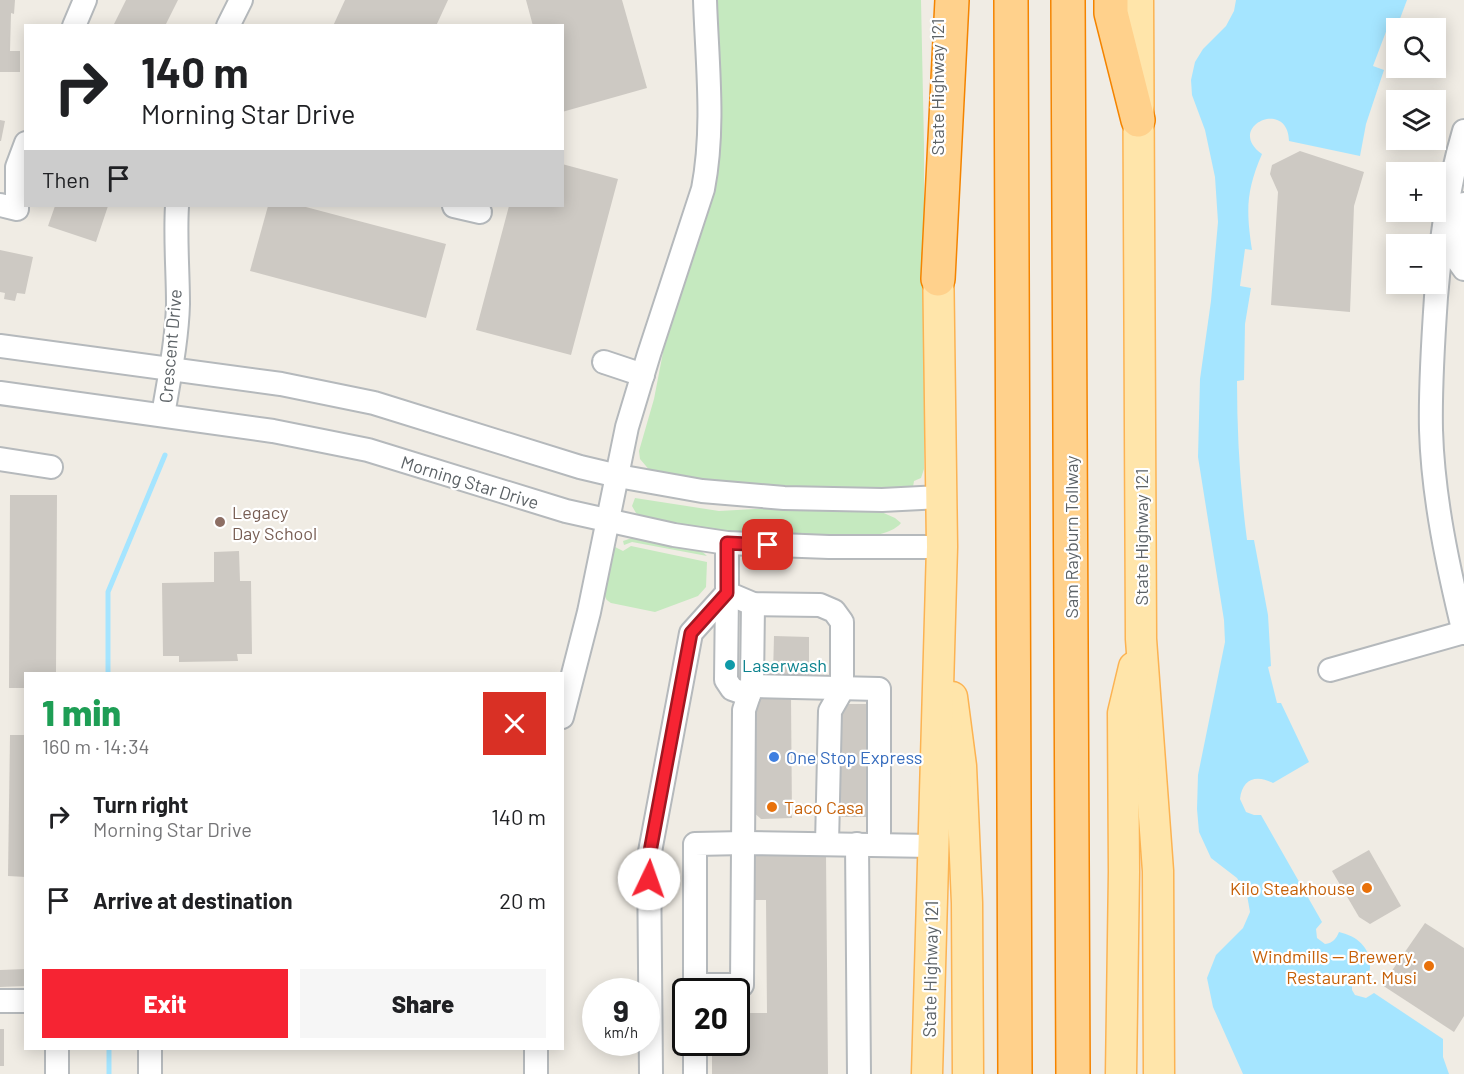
<!DOCTYPE html>
<html lang="en">
<head>
<meta charset="utf-8">
<style>
  :root { --surface:#fff; --page:#f6f6f6; --text:#202124; --muted:#757577; --accent:#f62433 }
  body { margin:0; font-family:Barlow,sans-serif; background:var(--page); color:var(--text); height:100vh; display:flex; flex-direction:column; font-size:22px; white-space:nowrap }
  * { box-sizing:border-box; margin:0 }
  p { font-size:20px; color:var(--muted) }
  .icon { flex:none; width:33px; height:33px; fill:none; stroke:currentColor; stroke-width:2; stroke-linecap:round; stroke-linejoin:round }
  .map { position:relative; flex:1; overflow:hidden }
  .panel { position:absolute; left:24px; top:672px; width:540px; height:378px; display:flex; flex-direction:column; background:var(--surface); border-radius:0px; box-shadow:0 3px 15px #0003 }
  .panel>* { flex:none }
  .hud { position:absolute; left:24px; top:24px; width:540px; height:183px; border-radius:0px; box-shadow:0 3px 15px #0003; background:#fff; color:var(--text); overflow:hidden }
  .controls { position:absolute; left:1386px; top:18px; display:grid; gap:12px }
  .controls a { display:grid; place-items:center; width:60px; height:60px; border-radius:0px; background:var(--surface); box-shadow:0 3px 15px #0003; font-size:30px }
  .speed { position:absolute; left:582px; top:978px; display:flex; gap:12px; font-size:30px; font-weight:700; text-align:center }
  .speed>* { display:grid; place-content:center; width:78px; height:78px; border-radius:50%; background:var(--surface); box-shadow:0 3px 15px #0003; line-height:1 }
  .speed small { font-size:15px; font-weight:400 }
  .speed .limit { border:3px solid #111; border-radius:9px; background:#fff; color:#111 }
  .pin { position:absolute; display:grid; place-items:center; width:51px; height:51px; color:#fff; margin:-26px; border-radius:12px; box-shadow:0 3px 9px #0006 }
  .me { position:absolute; width:66px; margin:-33px; rotate:3deg; stroke-linejoin:round; filter:drop-shadow(0 0 4px #0008) }
  .turn { display:flex; align-items:center; gap:21px; height:126px; padding:0 18px; font-size:27px }
  .turn .icon { width:78px; height:78px; stroke-width:2.5 }
  .turn b { display:block; font-size:42px; line-height:51px }
  .then { display:flex; align-items:center; height:57px; padding:0 18px; background:#0003; gap:12px; font-size:22px }
  .round { display:grid; place-items:center; flex:none; width:63px; height:63px; border-radius:0px; background:var(--page) }
  .head { display:flex; align-items:center; justify-content:space-between; height:102px; padding:0 18px }
  h1 { font-size:36px; font-weight:800; line-height:45px; color:#1e9e55 }
  .cta { display:flex; gap:12px; margin-top:auto; padding:12px 18px }
  .cta a { flex:1; height:69px; border-radius:0px; background:var(--accent); color:#fff; font-size:24px; font-weight:800; line-height:69px; text-align:center }
  .cta a+a { background:var(--page); color:var(--text) }
  ul { padding:0; list-style:none }
  li { display:flex; align-items:center; gap:18px; height:84px; padding:0 18px }
  li div { flex:1 }
  li b { display:block; font-size:22px }
  li em { font-style:normal }
  .map>svg:first-child { display:block }
  .green { fill:#c5e9bf }
  .water { fill:#a5e5ff }
  .lines { fill:none; stroke-linecap:round; stroke-linejoin:round }
  .stream { stroke:#a5e5ff; stroke-width:5 }
  .building { fill:#cdc9c3 }
  .minor-casing { stroke:#b5b9bc; stroke-width:26 }
  .major-casing { stroke:#fcb352; stroke-width:33 }
  .highway-casing { stroke:#f48400; stroke-width:36 }
  .minor { stroke:#fff; stroke-width:22 }
  .major { stroke:#ffe5aa; stroke-width:30 }
  .highway { stroke:#ffd18c; stroke-width:33 }
  .route-casing { stroke:#a01721; stroke-width:15 }
  .route { stroke:#f62433; stroke-width:10 }
  .education-dot { fill:#8d6e63; stroke:#fff; stroke-width:2 }
  .culture-dot { fill:#0f9aa8; stroke:#fff; stroke-width:2 }
  .shop-dot { fill:#3f7fe0; stroke:#fff; stroke-width:2 }
  .food-dot { fill:#e8710a; stroke:#fff; stroke-width:2 }
  .labels { text-anchor:middle; dominant-baseline:central; stroke-width:4.5; stroke-linejoin:round; paint-order:stroke }
  .street-label { font-size:18px; fill:#5c6266; stroke:#fff }
  .education-label { font-size:18px; fill:#785e54; stroke:#fff; text-anchor:start }
  .culture-label { font-size:18px; fill:#0d838f; stroke:#fff; text-anchor:start }
  .shop-label { font-size:18px; fill:#366cbe; stroke:#fff; text-anchor:start }
  .food-label { font-size:18px; fill:#c56008; stroke:#fff; text-anchor:end }
</style>
</head>
<body>
<div class="map">
<svg width="1464" height="1074" viewBox="0 0 1464 1074">
  <rect width="100%" height="100%" fill="#f0ece4"/>
  <g class="green">
    <polygon points="716,0 921,0 924,145 924,469 921,478 914,481 913,487 904,490 795,490 704,482 651,472 640,459 639,451 654,399 665,342 708,213 715,188 718,159"/>
    <path d="M 635,498 L 719,511 L 755,509 L 877,510 L 895,518 L 901,523 C 873,558 687,526 642,519 L 636,513 L 632,506 Z"/>
    <path d="M 632,538 C 651,541 695,542 707,556 L 632,542 L 624,545 L 623,541 Z"/>
    <path d="M 631,546 L 707,562 L 706,587 L 698,596 L 655,612 L 611,603 C 607,600 606,600 605,596 C 601,587 610,555 615,547 L 623,551 Z"/>
  </g>
  <path class="water" d="M 1236,0 L 1407,0 L 1395,32 L 1387,29 L 1373,66 L 1384,70 L 1366,124 L 1360,156 L 1289,141 C 1288,97 1224,127 1262,154 C 1246,191 1246,210 1252,250 L 1245,249 L 1240,286 L 1251,288 L 1245,324 L 1244,380 L 1237,381 C 1237,434 1240,487 1247,540 L 1254,540 L 1268,615 L 1271,666 L 1268,667 L 1277,703 L 1281,703 L 1309,762 L 1273,783 C 1256,774 1242,779 1240,799 L 1246,812 L 1254,815 L 1261,815 L 1322,922 L 1316,929 L 1317,938 L 1325,944 C 1333,943 1336,939 1339,932 C 1361,937 1374,952 1369,975 L 1358,976 L 1352,984 L 1352,990 L 1355,995 L 1366,998 L 1374,993 L 1443,1039 L 1443,1057 L 1449,1074 L 1243,1074 L 1213,1007 L 1207,978 L 1216,955 L 1243,928 L 1250,912 L 1247,895 L 1237,878 L 1211,858 L 1199,832 L 1197,809 L 1198,775 L 1225,642 L 1224,620 L 1198,457 L 1200,379 L 1211,301 L 1218,222 L 1215,177 L 1205,130 L 1192,95 L 1191,80 L 1195,62 L 1203,49 L 1226,26 L 1234,11 Z"/>
  <g class="lines">
    <g class="stream">
      <polyline points="108,674 108,592 165,455"/>
      <polyline points="109,1048 109,1074"/>
    </g>
  </g>
  <g class="building">
    <polygon points="0,0 15,0 14,14 11,13 10,51 20,51 20,72 0,72"/>
    <polygon points="126,0 178,0 165,26 113,26"/>
    <polygon points="345,0 448,0 436,26 333,26"/>
    <polygon points="526,0 622,0 647,88 562,112 562,26 533,26"/>
    <polygon points="0,120 5,121 1,141 0,141"/>
    <polygon points="1300,151 1364,172 1354,206 1350,312 1271,305 1278,192 1270,174 1272,165"/>
    <polygon points="562,164 618,179 571,355 476,330 509,206 562,206"/>
    <polygon points="55,206 108,206 96,242 48,226"/>
    <polygon points="268,206 302,206 446,244 426,318 250,271"/>
    <polygon points="0,250 33,257 25,294 17,293 15,301 4,299 5,293 0,292"/>
    <polygon points="10,495 57,495 56,674 26,674 26,688 9,688"/>
    <polygon points="239,551 240,581 251,581 252,654 237,654 238,661 179,662 179,656 163,656 162,583 214,582 214,552"/>
    <polygon points="774,636 809,637 809,681 781,683 773,674"/>
    <polygon points="763,696 791,696 792,818 761,819 752,811 751,707"/>
    <rect x="838" y="704" width="29" height="113"/>
    <polygon points="10,735 26,735 26,877 8,876"/>
    <polygon points="1369,850 1401,906 1370,924 1359,917 1332,871"/>
    <polygon points="826,855 828,1074 712,1074 712,1042 736,1042 736,1013 767,1013 766,900 752,900 752,856"/>
    <polygon points="1425,923 1464,948 1464,1016 1454,1032 1382,985"/>
    <polygon points="26,969 26,986 0,987 0,970"/>
    <rect x="0" y="1029" width="4" height="37"/>
  </g>
  <g class="lines">
    <defs>
      <g id="minor">
        <polyline points="74,26 85,0"/>
        <polyline points="228,26 241,0"/>
        <path d="M 1464,131 C 1448,185 1441,241 1436,297 C 1433,341 1430,386 1431,430 C 1433,498 1448,567 1464,633"/>
        <polyline points="1464,204 1457,255 1459,262 1464,269"/>
        <polyline points="0,205 17,209 17,167 26,143"/>
        <polyline points="454,206 480,212"/>
        <polyline points="0,346 281,384 374,403 580,467 618,476 702,491 784,498 882,500 941,497"/>
        <polyline points="604,362 643,375"/>
        <polyline points="0,393 273,431 368,450 566,511 674,535 727,543 829,547 942,547"/>
        <path d="M 163,415 C 169,379 177,341 178,304 C 178,271 175,239 177,206"/>
        <polyline points="0,459 51,467"/>
        <polyline points="727,543 727,593 753,604 820,605 834,611 842,622 842,690 830,711 827,844"/>
        <polyline points="727,593 726,680 732,689 749,695"/>
        <polyline points="1330,670 1464,632"/>
        <polyline points="752,686 879,689 879,844"/>
        <path d="M 562,717 L 589,612 L 627,427 L 649,354 L 703,189 C 715,127 707,62 705,0"/>
        <polyline points="857,844 859,1074"/>
        <polyline points="695,985 742,985 744,710 752,686 753,604"/>
        <polyline points="695,992 695,844 744,843 933,846"/>
        <polyline points="0,1001 26,1001"/>
        <polyline points="695,1042 695,1074"/>
        <polyline points="150,1048 150,1074"/>
        <polyline points="536,1048 536,1074"/>
        <polyline points="57,1074 57,1048"/>
        <polyline points="651,1074 649,857 691,633 727,593"/>
      </g>
      <g id="major">
        <polyline points="1138,0 1141,639 1158,871 1159,1074"/>
        <polyline points="952,697 961,766 967,903 968,1074"/>
        <polyline points="927,1074 942,547 938,255"/>
        <polyline points="1121,1074 1124,872 1123,713 1134,667"/>
      </g>
      <g id="highway">
        <polyline points="1011,0 1015,1074"/>
        <polyline points="1068,0 1073,1074"/>
        <polyline points="1111,0 1111,13 1138,120"/>
        <polyline points="938,279 952,0"/>
      </g>
    </defs>
    <use href="#minor" class="minor-casing"/>
    <use href="#major" class="major-casing"/>
    <use href="#highway" class="highway-casing"/>
    <use href="#minor" class="minor"/>
    <use href="#major" class="major"/>
    <use href="#highway" class="highway"/>
  </g>
  <g class="lines">
    <defs>
      <polyline id="route" points="649,879 649,857 691,633 727,593 727,543 768,545"/>
    </defs>
    <use href="#route" class="route-casing"/>
    <use href="#route" class="route"/>
  </g>
  <circle class="education-dot" cx="220" cy="522" r="6"/>
  <circle class="culture-dot" cx="730" cy="665" r="6"/>
  <circle class="shop-dot" cx="774" cy="757" r="6"/>
  <g class="food-dot">
    <circle cx="772" cy="807" r="6"/>
    <circle cx="1367" cy="888" r="6"/>
    <circle cx="1429" cy="966" r="6"/>
  </g>
  <g class="labels">
    <g class="street-label">
      <text transform="translate(937 87) rotate(-90)">State Highway 121</text>
      <text transform="translate(170 346) rotate(-85)">Crescent Drive</text>
      <text transform="translate(470 482) rotate(17)">Morning Star Drive</text>
      <text transform="translate(1071 537) rotate(-90)">Sam Rayburn Tollway</text>
      <text transform="translate(1141 537) rotate(-90)">State Highway 121</text>
      <text transform="translate(930 969) rotate(-89)">State Highway 121</text>
    </g>
    <g class="education-label">
      <text x="232" y="512">Legacy<tspan x="232" dy="21">Day School</tspan></text>
    </g>
    <g class="culture-label">
      <text x="742" y="665">Laserwash</text>
    </g>
    <g class="shop-label">
      <text x="786" y="757">One Stop Express</text>
    </g>
    <g class="food-label">
      <text x="784" y="807" text-anchor="start">Taco Casa</text>
      <text x="1355" y="888">Kilo Steakhouse</text>
      <text x="1417" y="956">Windmills — Brewery.<tspan x="1417" dy="21">Restaurant. Musi</tspan></text>
    </g>
  </g>
</svg>
<div class="controls">
<a><svg class="icon" aria-label="search" viewBox="0 0 24 24"><circle cx="10" cy="10" r="6"/><path d="M15 15l6 6"/></svg></a>
<a><svg class="icon" aria-label="layers" viewBox="0 0 24 24"><path d="M12 4l9 5-9 5-9-5zM3 14l9 5 9-5"/></svg></a>
<a>+</a>
<a>−</a>
</div>
<div class="speed"><div>9<small>km/h</small></div><div class="limit">20</div></div>
<div class="pin" style="left:768px;top:545px;background:#d93025"><svg class="icon" aria-label="arrive" viewBox="0 0 24 24"><path d="M6 21V4h12l-3 4 3 4H6"/></svg></div>
<svg class="me" style="left:649px;top:879px" viewBox="-20 -20 40 40"><circle r="19" fill="#fff"/><path d="M0-13L10 11 0 6-10 11z" fill="#f62433"/></svg>
<div class="hud">
<div class="turn"><svg class="icon" aria-label="right" viewBox="0 0 24 24"><path d="M7 20v-9h11M14 6l5 5-5 5"/></svg><div><b>140 m</b>Morning Star Drive</div></div>
<div class="then">Then<svg class="icon" aria-label="arrive" viewBox="0 0 24 24"><path d="M6 21V4h12l-3 4 3 4H6"/></svg></div>
</div>
<section class="panel">
<div class="head"><div><h1>1 min</h1><p>160 m · 14:34</p></div><a class="round" style="background:#d93025;color:#fff"><svg class="icon" aria-label="close" viewBox="0 0 24 24"><path d="M6 6l12 12M18 6L6 18"/></svg></a></div>
<ul>
<li><svg class="icon" aria-label="right" viewBox="0 0 24 24"><path d="M7 20v-9h11M14 6l5 5-5 5"/></svg><div><b>Turn right</b><p>Morning Star Drive</p></div><em>140 m</em></li>
<li><svg class="icon" aria-label="arrive" viewBox="0 0 24 24"><path d="M6 21V4h12l-3 4 3 4H6"/></svg><div><b>Arrive at destination</b></div><em>20 m</em></li>
</ul>
<div class="cta"><a>Exit</a><a>Share</a></div>
</section>
</div>
</body>
</html>
